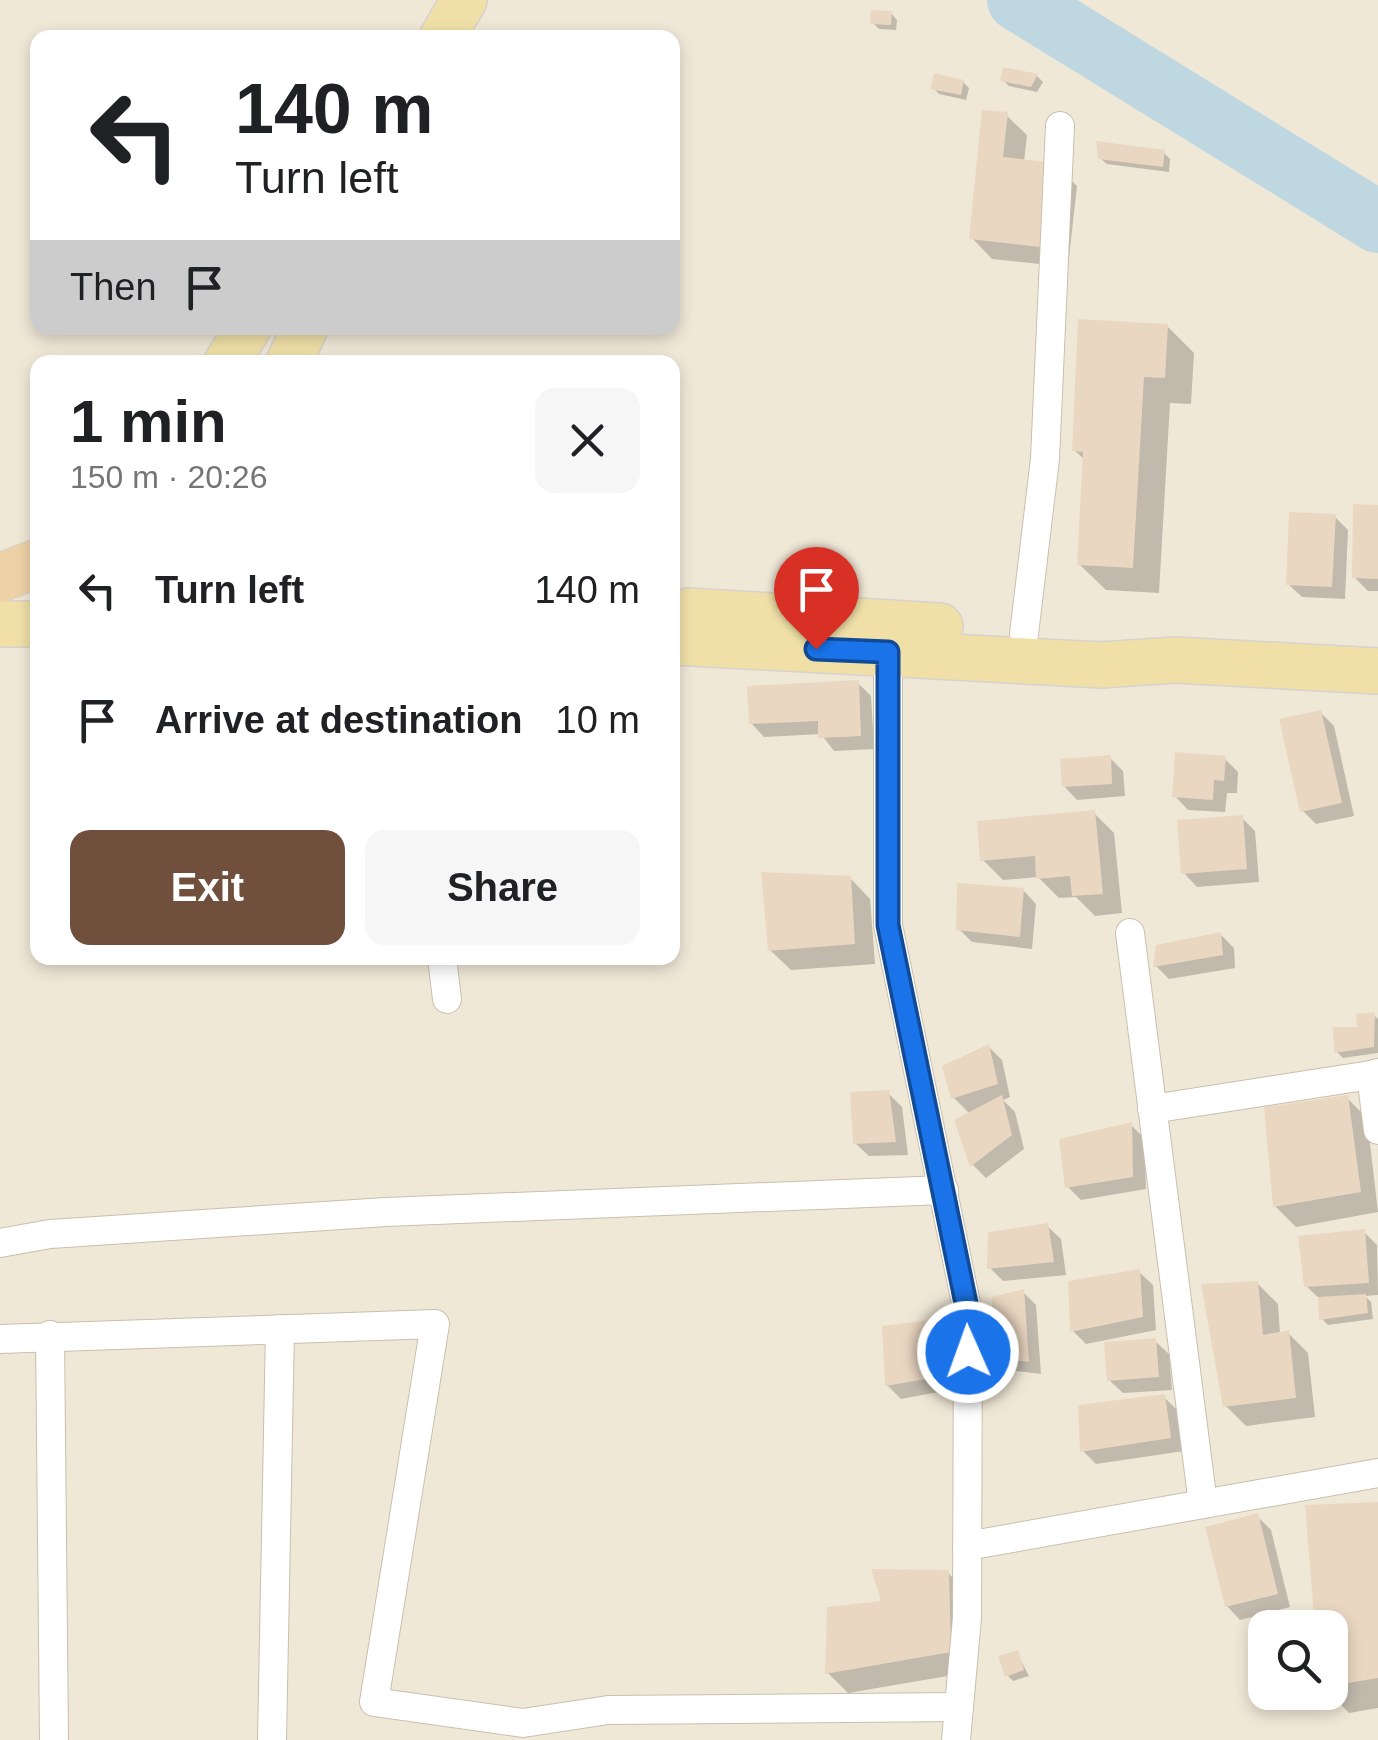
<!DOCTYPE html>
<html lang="en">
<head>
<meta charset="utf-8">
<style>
  :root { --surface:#fff; --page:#f6f6f6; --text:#202124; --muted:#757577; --accent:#714f3d }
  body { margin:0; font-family:Helvetica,sans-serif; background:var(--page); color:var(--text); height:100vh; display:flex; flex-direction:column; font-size:38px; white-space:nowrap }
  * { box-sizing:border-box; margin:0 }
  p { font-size:32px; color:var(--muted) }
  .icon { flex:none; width:55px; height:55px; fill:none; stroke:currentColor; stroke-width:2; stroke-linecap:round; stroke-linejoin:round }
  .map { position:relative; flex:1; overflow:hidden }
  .panel { position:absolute; left:30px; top:355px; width:650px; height:610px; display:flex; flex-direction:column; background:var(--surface); border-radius:20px; box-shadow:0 5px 15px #0003 }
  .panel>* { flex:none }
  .hud { position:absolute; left:30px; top:30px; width:650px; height:305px; border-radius:20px; box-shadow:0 5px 15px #0003; background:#fff; color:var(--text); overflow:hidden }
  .fabs { position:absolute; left:1248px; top:1610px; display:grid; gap:20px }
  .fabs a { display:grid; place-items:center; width:100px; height:100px; border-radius:20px; background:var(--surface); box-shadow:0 5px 15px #0003; font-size:50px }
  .pin { position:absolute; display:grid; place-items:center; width:85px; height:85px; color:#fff; margin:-102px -42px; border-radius:50% 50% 50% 0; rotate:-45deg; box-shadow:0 0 10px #0007 }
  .pin .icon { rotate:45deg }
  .me { position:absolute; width:110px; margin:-55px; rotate:358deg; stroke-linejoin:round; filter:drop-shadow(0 0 8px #0008) }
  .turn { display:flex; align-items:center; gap:35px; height:210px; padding:0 40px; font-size:45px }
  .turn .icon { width:130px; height:130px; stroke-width:2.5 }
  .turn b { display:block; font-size:70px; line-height:85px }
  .then { display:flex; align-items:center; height:95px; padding:0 40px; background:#0003; gap:20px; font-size:38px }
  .round { display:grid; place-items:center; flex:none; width:105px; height:105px; border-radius:20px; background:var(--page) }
  .overview { display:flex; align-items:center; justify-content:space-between; height:170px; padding:0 40px }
  h1 { font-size:60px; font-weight:600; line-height:75px }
  .cta { display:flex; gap:20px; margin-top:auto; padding:20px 40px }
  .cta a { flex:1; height:115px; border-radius:20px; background:var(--accent); color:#fff; font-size:40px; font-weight:600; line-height:115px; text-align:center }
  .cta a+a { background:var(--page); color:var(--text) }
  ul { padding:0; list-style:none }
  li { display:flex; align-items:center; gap:30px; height:130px; padding:0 40px }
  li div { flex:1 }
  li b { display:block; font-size:38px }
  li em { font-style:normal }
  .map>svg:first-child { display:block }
  .residential { fill:#f0e8d7; fill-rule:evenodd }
  .shadow { fill:#0003 }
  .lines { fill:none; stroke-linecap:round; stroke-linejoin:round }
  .river { stroke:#bed7e1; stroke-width:62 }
  .building { fill:#ead7c1 }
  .minor-casing { stroke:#cabfaf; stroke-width:30 }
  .primary-casing { stroke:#d7d2ce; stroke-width:48 }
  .trunk-casing { stroke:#d7d2ce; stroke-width:50 }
  .minor { stroke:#fff; stroke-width:28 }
  .primary { stroke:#f0e0a8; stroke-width:45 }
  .trunk { stroke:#eed2a7; stroke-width:48 }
  .route-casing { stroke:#114b97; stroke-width:25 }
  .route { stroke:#1a73e8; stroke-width:18 }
</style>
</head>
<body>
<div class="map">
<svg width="1378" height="1740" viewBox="0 0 1378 1740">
  <rect width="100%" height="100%" fill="#faf5e8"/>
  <path class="residential" d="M 0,0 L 1378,0 L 1378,1740 L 0,1740 ZM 38,38 L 672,38 L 672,328 L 38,328 ZM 38,362 L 672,362 L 672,958 L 38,958 ZM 1265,1628 L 1330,1628 L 1330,1692 L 1265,1692 Z"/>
  <g class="shadow">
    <polygon points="891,13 897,20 896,30 879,29 873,23"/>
    <polygon points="1005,70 1037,76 1043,82 1037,92 1009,86 1003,80"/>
    <polygon points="963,82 969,88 966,100 939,94 933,88"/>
    <polygon points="1006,115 1027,135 1024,162 1056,165 1077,186 1068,267 992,259 972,238"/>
    <polygon points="1164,153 1170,159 1169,172 1107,164 1100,158"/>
    <polygon points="1167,326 1194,353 1191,404 1170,403 1159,593 1106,590 1079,564 1085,460 1074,450"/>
    <polygon points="1378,507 1378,591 1368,591 1354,577"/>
    <polygon points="1335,517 1348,530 1345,599 1302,597 1288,584"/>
    <polygon points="858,683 871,696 874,749 834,751 821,734 764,737 751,723"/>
    <polygon points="1320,712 1334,726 1354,816 1316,824 1303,811"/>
    <polygon points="1110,758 1123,771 1125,796 1077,800 1064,786"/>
    <polygon points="1224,758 1238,772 1237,793 1227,793 1225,812 1188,810 1175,796"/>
    <polygon points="1094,813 1114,833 1122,913 1095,916 1076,897 1059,898 1038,877 1003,880 983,860"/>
    <polygon points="1242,818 1255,831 1259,882 1197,887 1184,873"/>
    <polygon points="850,878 870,899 875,964 791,970 770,950"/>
    <polygon points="1023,890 1036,904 1032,949 972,942 959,929"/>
    <polygon points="1221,935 1234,948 1235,968 1169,979 1156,966"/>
    <polygon points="1374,1015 1378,1019 1378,1053 1343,1058 1337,1052"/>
    <polygon points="989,1047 1002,1060 1010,1097 1003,1100 1015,1112 1024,1149 986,1178 973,1165 957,1121 970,1114 954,1098"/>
    <polygon points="888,1093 902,1107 908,1155 869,1156 855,1143"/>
    <polygon points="1347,1098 1367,1118 1378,1212 1296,1227 1275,1206"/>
    <polygon points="1131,1125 1144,1138 1146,1189 1081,1200 1068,1187"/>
    <polygon points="1047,1226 1061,1239 1066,1275 1003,1281 990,1268"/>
    <polygon points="1364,1232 1377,1245 1378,1295 1365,1296 1371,1302 1373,1319 1328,1325 1322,1319 1321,1300 1306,1286"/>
    <polygon points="1139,1272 1153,1285 1156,1330 1086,1344 1073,1331"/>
    <polygon points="1257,1283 1278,1304 1280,1334 1288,1333 1308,1353 1315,1417 1246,1426 1226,1406"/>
    <polygon points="1023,1292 1036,1305 1041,1374 1007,1370 993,1356"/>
    <polygon points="929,1322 943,1336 944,1391 901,1399 887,1385"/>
    <polygon points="1155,1341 1169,1354 1172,1390 1123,1393 1109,1380"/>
    <polygon points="1164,1397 1178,1411 1184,1451 1096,1464 1083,1451"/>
    <polygon points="1378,1504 1378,1708 1349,1713 1329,1692 1330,1628"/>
    <polygon points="1257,1516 1271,1530 1290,1607 1240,1620 1227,1606"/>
    <polygon points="948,1573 968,1593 971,1672 848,1693 827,1672 884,1604"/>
    <polygon points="1017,1653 1029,1676 1013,1681 1007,1675"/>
  </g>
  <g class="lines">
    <polyline class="river" points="1018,0 1378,222"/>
  </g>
  <g class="building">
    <polygon points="871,10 892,11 891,25 870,24"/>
    <polygon points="1003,67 1038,74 1031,87 1000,81"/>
    <polygon points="934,73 964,80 961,95 930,89"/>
    <polygon points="982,110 1008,112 1003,157 1057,163 1049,248 969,239"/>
    <polygon points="1096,141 1165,150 1163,167 1098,159"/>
    <polygon points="1078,319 1168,324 1165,378 1144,377 1133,568 1077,565 1083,452 1072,451"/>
    <polygon points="1353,504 1378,505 1378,579 1352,578"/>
    <polygon points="1289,512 1336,514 1332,587 1286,585"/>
    <polygon points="859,680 861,736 818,738 818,721 749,724 747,686"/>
    <polygon points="1321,710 1342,803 1300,812 1279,719"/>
    <polygon points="1175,752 1226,756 1224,781 1214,780 1213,800 1172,797"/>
    <polygon points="1111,755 1112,784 1062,787 1060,759"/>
    <polygon points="1095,810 1103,894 1072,896 1070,876 1036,879 1035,856 980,861 977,821"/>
    <polygon points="1243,815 1247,869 1181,874 1177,820"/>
    <polygon points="761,872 851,876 855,944 768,951"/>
    <polygon points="957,883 1024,888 1020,937 956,930"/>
    <polygon points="1221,932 1223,955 1153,967 1156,945"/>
    <polygon points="1375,1012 1374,1047 1334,1053 1333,1027 1357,1027 1356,1014"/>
    <polygon points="989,1044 998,1084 951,1099 942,1066"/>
    <polygon points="889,1090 896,1142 853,1144 850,1092"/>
    <polygon points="1002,1095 1012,1135 970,1167 954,1120"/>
    <polygon points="1348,1095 1361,1192 1273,1207 1264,1107"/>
    <polygon points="1132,1122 1133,1177 1065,1188 1059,1139"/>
    <polygon points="1048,1223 1054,1262 987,1269 988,1232"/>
    <polygon points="1365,1229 1369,1283 1304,1287 1298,1236"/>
    <polygon points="1140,1269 1143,1317 1070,1332 1068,1281"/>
    <polygon points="1258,1281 1263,1335 1289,1330 1296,1398 1223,1407 1201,1284"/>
    <polygon points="1024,1289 1029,1362 990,1357 992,1297"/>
    <polygon points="1366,1294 1368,1313 1319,1320 1318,1297"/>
    <polygon points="930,1320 932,1378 885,1386 882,1326"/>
    <polygon points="1156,1338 1159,1377 1107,1381 1104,1342"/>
    <polygon points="1165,1394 1171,1438 1080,1452 1078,1405"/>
    <polygon points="1378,1502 1378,1678 1330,1686 1330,1628 1315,1628 1305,1505"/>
    <polygon points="1258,1513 1278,1594 1225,1607 1205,1527"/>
    <polygon points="871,1569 949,1570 951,1652 825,1674 827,1607 881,1601"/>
    <polygon points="1018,1650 1024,1670 1005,1677 998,1656"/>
  </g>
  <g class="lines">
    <defs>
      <g id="minor">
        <polyline points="1024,634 1045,459 1060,126"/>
        <polyline points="888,652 888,925 968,1313 967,1618 956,1740"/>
        <polyline points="1130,933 1203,1504"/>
        <polyline points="442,958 447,999"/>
        <polyline points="1378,1073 1371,1075 1378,1130"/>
        <polyline points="1152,1109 1371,1075"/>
        <polyline points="0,1243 50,1234 386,1212 944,1190"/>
        <polyline points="50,1335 54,1740"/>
        <polyline points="0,1339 435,1324 374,1702 523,1723 608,1710 959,1707"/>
        <polyline points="967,1546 1378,1473"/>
        <polyline points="272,1740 280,1329"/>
      </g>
      <g id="primary">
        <polyline points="442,38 464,0"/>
        <polyline points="227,362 248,328"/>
        <polyline points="289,362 305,328"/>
        <polyline points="689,611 940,626"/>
        <polyline points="0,624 38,624"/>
        <polyline points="672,642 1101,665 1176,660 1378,671"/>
      </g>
      <polyline id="trunk" points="0,578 38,563"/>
    </defs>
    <use href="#minor" class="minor-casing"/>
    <use href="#primary" class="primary-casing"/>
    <use href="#trunk" class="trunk-casing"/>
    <use href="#minor" class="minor"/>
    <use href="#primary" class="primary"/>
    <use href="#trunk" class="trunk"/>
  </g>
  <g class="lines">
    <defs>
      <polyline id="route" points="816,649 888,652 888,925 968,1313 968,1352"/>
    </defs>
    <use href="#route" class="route-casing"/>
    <use href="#route" class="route"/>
  </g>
</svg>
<div class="fabs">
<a><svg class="icon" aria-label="search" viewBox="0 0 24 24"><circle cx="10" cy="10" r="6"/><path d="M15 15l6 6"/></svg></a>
</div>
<div class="pin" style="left:816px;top:649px;background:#d93025"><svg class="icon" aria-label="arrive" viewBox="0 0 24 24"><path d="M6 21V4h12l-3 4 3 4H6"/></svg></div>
<svg class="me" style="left:968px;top:1352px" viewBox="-20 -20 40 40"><circle r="17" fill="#1a73e8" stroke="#fff" stroke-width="3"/><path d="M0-11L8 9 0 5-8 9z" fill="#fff"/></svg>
<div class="hud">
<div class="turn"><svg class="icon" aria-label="left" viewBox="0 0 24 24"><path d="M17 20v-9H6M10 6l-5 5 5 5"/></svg><div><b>140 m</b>Turn left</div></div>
<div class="then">Then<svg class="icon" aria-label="arrive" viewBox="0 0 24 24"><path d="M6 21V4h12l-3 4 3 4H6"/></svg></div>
</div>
<section class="panel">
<div class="overview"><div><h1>1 min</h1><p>150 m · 20:26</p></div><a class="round"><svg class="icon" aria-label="close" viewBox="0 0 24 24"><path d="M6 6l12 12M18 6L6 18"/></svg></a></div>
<ul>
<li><svg class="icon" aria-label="left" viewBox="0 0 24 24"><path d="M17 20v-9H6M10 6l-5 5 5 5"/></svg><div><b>Turn left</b></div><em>140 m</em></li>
<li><svg class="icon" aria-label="arrive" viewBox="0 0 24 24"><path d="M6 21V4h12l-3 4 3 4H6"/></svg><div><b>Arrive at destination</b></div><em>10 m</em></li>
</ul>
<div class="cta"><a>Exit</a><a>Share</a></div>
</section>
</div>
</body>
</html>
